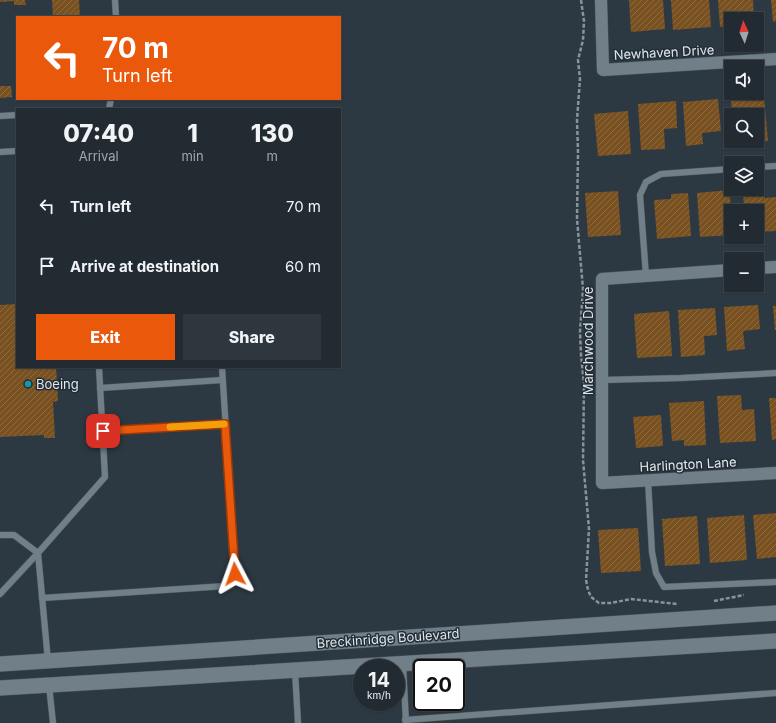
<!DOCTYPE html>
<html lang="en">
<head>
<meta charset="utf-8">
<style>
  :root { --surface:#222b32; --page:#2e373e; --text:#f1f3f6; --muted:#a2a7ac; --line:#3f474d; --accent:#ea580c }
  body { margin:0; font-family:Inter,sans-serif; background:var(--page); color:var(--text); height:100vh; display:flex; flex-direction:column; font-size:15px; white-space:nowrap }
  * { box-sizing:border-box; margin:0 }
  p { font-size:13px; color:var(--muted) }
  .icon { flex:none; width:22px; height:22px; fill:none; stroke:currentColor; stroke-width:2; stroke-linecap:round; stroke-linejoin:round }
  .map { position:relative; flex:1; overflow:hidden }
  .drawer { position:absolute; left:16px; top:108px; width:325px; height:260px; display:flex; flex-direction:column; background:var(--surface); border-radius:0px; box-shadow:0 1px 3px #0004,0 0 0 1px var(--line) }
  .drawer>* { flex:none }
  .guide { position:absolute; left:16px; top:16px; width:325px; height:84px; border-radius:0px; box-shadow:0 1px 3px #0004,0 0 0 1px var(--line); background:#ea580c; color:#fff; overflow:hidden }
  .needle { width:26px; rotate:356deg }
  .fabs { position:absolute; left:724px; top:12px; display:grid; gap:8px }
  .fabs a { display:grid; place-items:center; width:40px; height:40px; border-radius:0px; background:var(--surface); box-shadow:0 1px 3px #0004,0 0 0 1px var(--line); font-size:20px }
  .speed { position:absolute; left:353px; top:659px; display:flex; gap:8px; font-size:20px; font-weight:700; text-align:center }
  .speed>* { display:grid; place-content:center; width:52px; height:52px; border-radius:50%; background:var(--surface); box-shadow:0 1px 3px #0004,0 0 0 1px var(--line); line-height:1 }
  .speed small { font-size:10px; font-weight:400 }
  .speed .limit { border:2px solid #111; border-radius:6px; background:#fff; color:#111 }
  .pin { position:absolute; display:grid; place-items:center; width:34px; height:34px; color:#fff; margin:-17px; border-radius:8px; box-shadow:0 2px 6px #0006 }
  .me { position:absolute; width:44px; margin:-22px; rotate:356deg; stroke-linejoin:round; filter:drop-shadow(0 0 3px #0008) }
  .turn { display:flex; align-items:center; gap:14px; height:84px; padding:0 20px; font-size:18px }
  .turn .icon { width:52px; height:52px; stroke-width:2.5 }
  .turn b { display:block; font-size:28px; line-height:34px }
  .eta { display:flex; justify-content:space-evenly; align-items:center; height:68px; text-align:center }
  .eta b { font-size:24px; font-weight:800; line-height:28px }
  .cta { display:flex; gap:8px; margin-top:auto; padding:8px 20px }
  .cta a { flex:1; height:46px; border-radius:0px; background:var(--accent); color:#fff; font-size:16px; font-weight:800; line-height:46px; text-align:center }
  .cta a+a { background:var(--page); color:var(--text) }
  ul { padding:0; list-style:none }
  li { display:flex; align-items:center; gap:12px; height:60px; padding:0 20px }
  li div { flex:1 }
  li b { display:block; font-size:15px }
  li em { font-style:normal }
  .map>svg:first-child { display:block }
  .building { fill:url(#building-hatch) }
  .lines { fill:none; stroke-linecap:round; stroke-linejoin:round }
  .service-casing { stroke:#4e585f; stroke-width:7 }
  .minor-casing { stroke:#4e585f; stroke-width:13 }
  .tertiary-casing { stroke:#4e585f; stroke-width:16 }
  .path { stroke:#89939a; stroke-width:2.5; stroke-dasharray:4 2; stroke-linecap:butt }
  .service { stroke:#717f89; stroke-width:6 }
  .minor { stroke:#717f89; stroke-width:12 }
  .tertiary { stroke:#717f89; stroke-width:15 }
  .route-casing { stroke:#983908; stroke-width:10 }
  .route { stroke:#ea580c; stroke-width:7 }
  .slow { stroke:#f59e0b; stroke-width:7 }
  .culture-dot { fill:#0f9aa8; stroke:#232e37; stroke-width:1.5 }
  .labels { text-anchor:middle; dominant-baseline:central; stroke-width:3; stroke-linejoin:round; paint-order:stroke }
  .street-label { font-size:13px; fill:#dfe7ec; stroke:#232e37 }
  .poi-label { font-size:13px; fill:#dfe7ec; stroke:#232e37; text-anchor:start }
</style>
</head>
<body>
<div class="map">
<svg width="776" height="723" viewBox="0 0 776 723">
  <defs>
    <pattern id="building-hatch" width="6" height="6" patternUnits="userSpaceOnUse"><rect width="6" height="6" fill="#795120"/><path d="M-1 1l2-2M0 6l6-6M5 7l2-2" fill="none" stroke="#8c6a41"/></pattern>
  </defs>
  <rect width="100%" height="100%" fill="#2d3942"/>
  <g class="building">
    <polygon points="0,0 25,0 26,5 14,5 14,1 0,2"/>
    <polygon points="52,0 79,0 80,17 53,17"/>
    <polygon points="629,0 663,0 665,29 631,32"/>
    <polygon points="671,0 709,0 711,27 673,30"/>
    <polygon points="718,0 753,0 754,19 731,19 731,26 720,27"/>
    <polygon points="771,0 776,0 776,21 773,22"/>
    <polygon points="0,86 11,86 12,97 0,98"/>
    <polygon points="764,97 768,141 757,142 757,115 732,115 731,99"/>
    <polygon points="718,99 721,131 702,133 703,144 686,146 683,102"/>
    <polygon points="676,101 677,128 664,129 665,149 641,150 638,104"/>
    <polygon points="628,111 631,154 598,156 594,114"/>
    <polygon points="734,141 753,141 753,142 734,144"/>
    <polygon points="757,188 764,188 765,198 776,197 776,231 757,232 757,211 744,211 743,189"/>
    <polygon points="730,190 731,235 700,237 697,193"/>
    <polygon points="618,191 621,235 588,237 585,193"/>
    <polygon points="688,193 691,236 657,239 654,200 671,199 671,194"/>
    <polygon points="17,304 17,367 56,367 58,401 53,402 55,438 44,438 44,435 0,437 0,305"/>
    <polygon points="758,305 760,329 743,331 745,349 727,351 724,307"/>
    <polygon points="773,306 776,306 776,330 775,330"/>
    <polygon points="715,308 717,335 704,336 705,355 681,357 678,310"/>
    <polygon points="669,311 672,356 637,358 634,314"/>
    <polygon points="741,395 742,410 754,409 756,441 720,443 717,396"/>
    <polygon points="769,398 776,398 776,439 772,440"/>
    <polygon points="704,401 706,445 684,446 684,440 672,441 669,403"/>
    <polygon points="661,415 663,446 636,448 633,417"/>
    <polygon points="776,513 776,557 757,559 753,515"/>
    <polygon points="744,515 747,560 710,563 707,518"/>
    <polygon points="697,516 700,564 665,566 662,519"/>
    <polygon points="638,528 641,571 601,573 598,530"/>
  </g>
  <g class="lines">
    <defs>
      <g id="service">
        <polyline points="115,0 116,17"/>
        <polyline points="109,109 111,99"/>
        <polyline points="0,116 17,115"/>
        <polyline points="0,152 17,151"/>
        <polyline points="757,167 776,166"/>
        <polyline points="646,276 640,195 646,182 661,174 731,169"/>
        <polyline points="602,380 681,378 776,373"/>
        <polyline points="100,388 222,380"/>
        <polyline points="103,431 225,424"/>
        <polyline points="648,480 652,552 656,573 664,587 776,582"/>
        <polyline points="0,535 14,535 38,553 0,594"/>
        <polyline points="42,598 226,586 231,584 235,574 222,367"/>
        <polyline points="48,661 38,553 105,477 99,367"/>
        <polyline points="403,664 406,723"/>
        <polyline points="295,671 298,723"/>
        <polyline points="49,685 53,723"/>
        <polyline points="405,720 776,693"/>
      </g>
      <g id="minor">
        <polyline points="601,0 603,70 776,59"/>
        <polyline points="757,268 776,267"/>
        <polyline points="731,270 602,279 602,483 776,473"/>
      </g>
      <g id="tertiary">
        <polyline points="0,664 776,613"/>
        <polyline points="0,688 776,641"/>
      </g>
    </defs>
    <use href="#service" class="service-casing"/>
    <use href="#minor" class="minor-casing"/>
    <use href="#tertiary" class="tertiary-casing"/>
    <g class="path">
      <polyline points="581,0 584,21 583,40 578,60 580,79 577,120 578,152 577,219 583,289 580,332 581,355 584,385 583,460 589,529 586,580 588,590 591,597 599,603 611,603 631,599 677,604"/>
      <polyline points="714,601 744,595"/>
    </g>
    <use href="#service" class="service"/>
    <use href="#minor" class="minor"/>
    <use href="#tertiary" class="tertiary"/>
  </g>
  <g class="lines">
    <defs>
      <polyline id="route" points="103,431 225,424 235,574"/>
    </defs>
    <use href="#route" class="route-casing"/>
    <use href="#route" class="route"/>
    <polyline class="slow" points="170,427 224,424"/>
  </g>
  <circle class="culture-dot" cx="28" cy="384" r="4"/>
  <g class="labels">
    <g class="street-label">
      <text transform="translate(664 52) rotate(-3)">Newhaven Drive</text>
      <text transform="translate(588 341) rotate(-90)">Marchwood Drive</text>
      <text transform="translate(688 464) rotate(-3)">Harlington Lane</text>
      <text transform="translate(388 638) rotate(-4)">Breckinridge Boulevard</text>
    </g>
    <g class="poi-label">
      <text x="36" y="384">Boeing</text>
    </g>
  </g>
</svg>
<div class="fabs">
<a><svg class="needle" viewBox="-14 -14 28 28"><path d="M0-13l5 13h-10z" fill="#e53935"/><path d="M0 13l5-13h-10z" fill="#a2a7ac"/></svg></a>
<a><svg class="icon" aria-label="sound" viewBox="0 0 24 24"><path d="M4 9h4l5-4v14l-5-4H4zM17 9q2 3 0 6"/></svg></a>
<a><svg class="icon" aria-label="search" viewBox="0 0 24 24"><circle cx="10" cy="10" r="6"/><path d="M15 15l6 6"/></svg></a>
<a><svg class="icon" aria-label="layers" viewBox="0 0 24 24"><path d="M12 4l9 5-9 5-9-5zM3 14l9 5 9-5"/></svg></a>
<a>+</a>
<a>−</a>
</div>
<div class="speed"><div>14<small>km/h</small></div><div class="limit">20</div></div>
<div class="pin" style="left:103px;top:431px;background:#d93025"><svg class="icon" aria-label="arrive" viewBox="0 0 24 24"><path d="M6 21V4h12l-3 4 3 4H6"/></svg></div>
<svg class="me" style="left:235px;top:574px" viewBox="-20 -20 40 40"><path d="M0-17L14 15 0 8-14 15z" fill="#ea580c" stroke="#fff" stroke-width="4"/></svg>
<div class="guide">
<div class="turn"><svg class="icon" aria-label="left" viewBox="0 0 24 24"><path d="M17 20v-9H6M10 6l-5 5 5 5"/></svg><div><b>70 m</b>Turn left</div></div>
</div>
<section class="drawer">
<div class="eta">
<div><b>07:40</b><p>Arrival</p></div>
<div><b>1</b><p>min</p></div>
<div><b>130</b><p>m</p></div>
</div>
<ul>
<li><svg class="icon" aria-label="left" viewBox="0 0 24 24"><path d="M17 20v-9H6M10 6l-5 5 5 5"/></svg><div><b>Turn left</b></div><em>70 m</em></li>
<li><svg class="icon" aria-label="arrive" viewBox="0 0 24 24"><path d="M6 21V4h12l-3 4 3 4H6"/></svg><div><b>Arrive at destination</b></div><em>60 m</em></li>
</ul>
<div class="cta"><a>Exit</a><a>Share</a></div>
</section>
</div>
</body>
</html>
